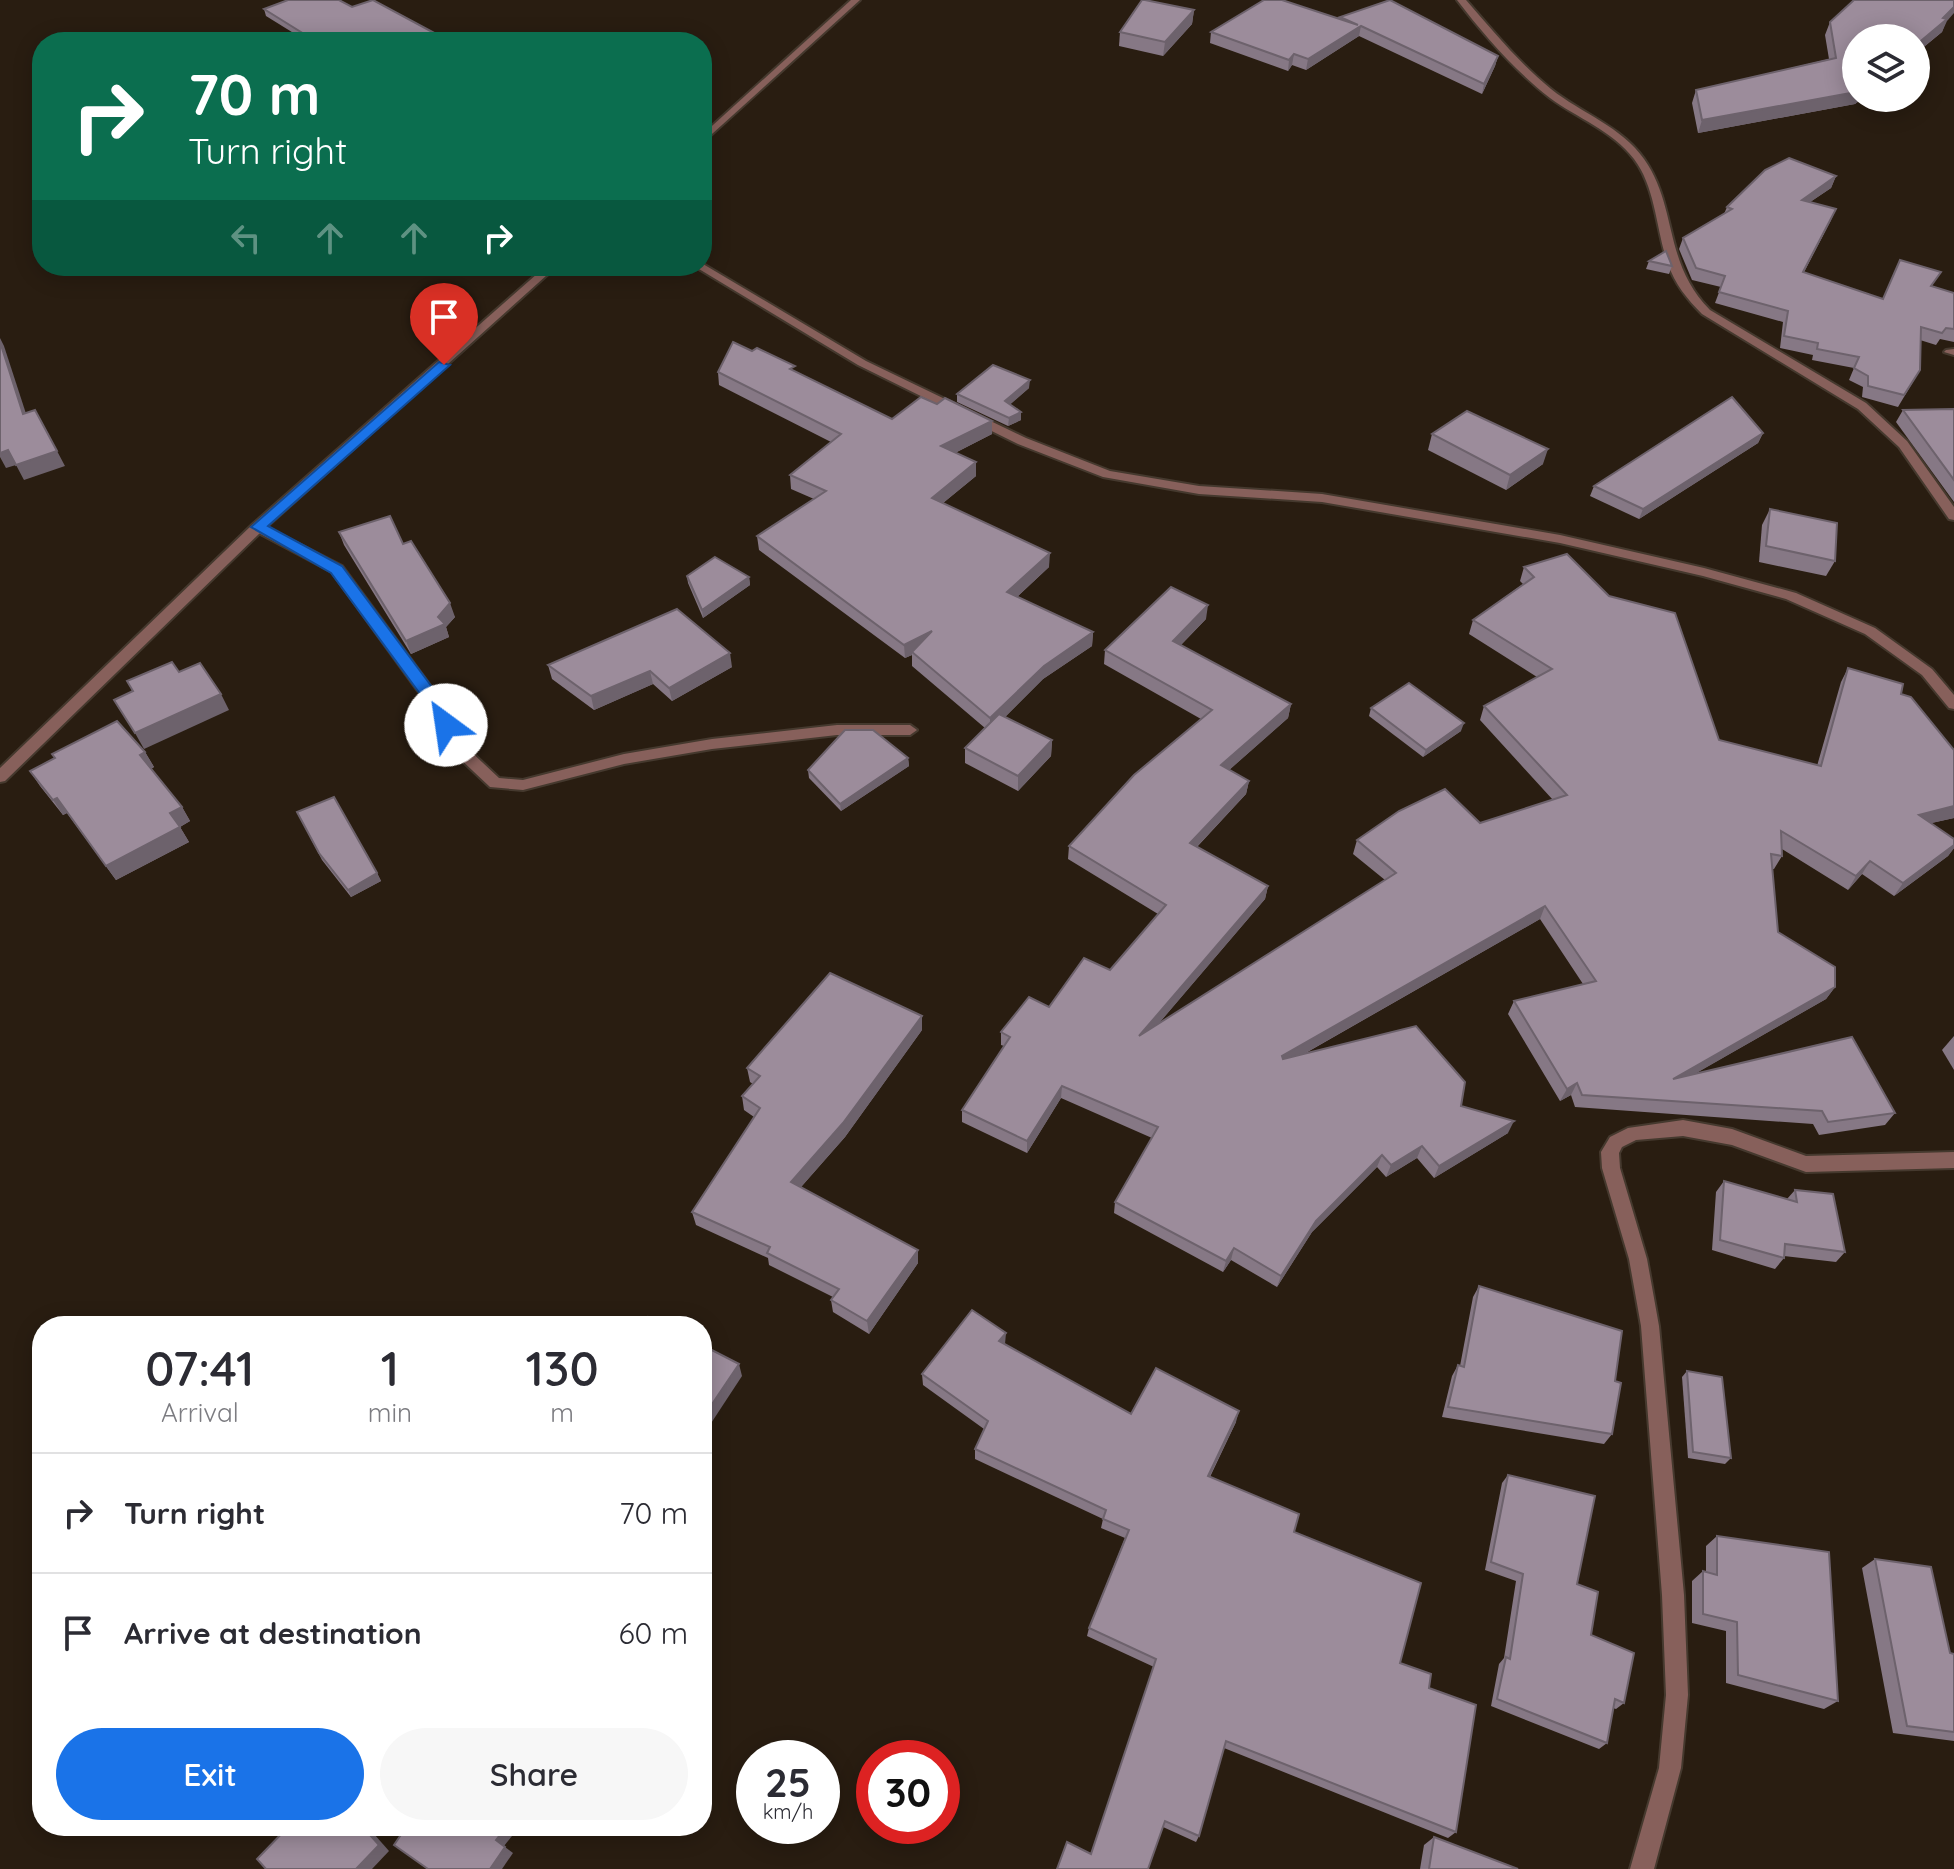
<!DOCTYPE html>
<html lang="en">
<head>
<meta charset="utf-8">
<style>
  :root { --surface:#fff; --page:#f7f7f7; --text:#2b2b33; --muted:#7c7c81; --line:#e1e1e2; --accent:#1a73e8 }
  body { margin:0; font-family:Quicksand,sans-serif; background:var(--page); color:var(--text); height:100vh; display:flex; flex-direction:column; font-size:30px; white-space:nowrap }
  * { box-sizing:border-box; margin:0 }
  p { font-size:26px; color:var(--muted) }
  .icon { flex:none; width:44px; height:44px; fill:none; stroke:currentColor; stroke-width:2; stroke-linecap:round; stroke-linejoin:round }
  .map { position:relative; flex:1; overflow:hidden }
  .drawer { position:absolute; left:32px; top:1316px; width:680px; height:520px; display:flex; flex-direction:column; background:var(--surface); border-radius:32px; box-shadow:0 4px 20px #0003 }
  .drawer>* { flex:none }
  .banner { position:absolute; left:32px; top:32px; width:680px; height:244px; border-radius:32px; box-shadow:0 4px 20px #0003; background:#0b6e4f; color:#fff; overflow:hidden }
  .buttons { position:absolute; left:1842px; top:24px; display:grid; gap:16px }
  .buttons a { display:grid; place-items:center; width:88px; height:88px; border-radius:50%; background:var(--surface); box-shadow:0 4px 20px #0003; font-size:40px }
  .speed { position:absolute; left:736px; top:1740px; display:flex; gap:16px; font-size:40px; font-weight:700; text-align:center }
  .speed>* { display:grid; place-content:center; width:104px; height:104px; border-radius:50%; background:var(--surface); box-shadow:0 4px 20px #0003; line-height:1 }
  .speed small { font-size:20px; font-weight:400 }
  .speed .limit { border:12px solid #d22; background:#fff; color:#111 }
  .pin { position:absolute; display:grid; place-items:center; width:68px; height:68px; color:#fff; margin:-82px -34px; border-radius:50% 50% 50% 0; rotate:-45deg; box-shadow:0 0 8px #0007 }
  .pin .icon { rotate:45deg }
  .me { position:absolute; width:88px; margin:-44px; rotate:329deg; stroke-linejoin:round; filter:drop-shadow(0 0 6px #0008) }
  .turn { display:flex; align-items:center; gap:28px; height:168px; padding:0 24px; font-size:36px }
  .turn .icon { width:104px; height:104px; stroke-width:2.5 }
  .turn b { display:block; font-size:56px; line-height:68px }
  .lanes { display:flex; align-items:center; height:76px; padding:0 24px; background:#0003; justify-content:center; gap:40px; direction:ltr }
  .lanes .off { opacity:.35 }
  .eta { display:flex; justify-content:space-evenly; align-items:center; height:136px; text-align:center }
  .eta b { font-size:48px; font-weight:600; line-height:56px }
  .button { display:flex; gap:16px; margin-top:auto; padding:16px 24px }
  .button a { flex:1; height:92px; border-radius:48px; background:var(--accent); color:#fff; font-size:32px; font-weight:600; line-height:92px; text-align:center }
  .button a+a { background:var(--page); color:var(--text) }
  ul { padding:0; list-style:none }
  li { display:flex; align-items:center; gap:24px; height:120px; padding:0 24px; border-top:2px solid var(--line) }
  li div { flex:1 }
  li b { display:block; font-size:30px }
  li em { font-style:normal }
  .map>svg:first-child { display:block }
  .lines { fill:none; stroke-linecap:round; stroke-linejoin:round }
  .minor-casing { stroke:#45392e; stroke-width:4 }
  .tertiary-casing { stroke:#45392e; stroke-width:4 }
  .minor { fill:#87605b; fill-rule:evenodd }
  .tertiary { fill:#87605b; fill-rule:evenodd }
  .wall { fill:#867885 }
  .shaded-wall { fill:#6d626c }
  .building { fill:#9c8c9b; stroke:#6d626c; stroke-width:2 }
  .route { fill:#1a73e8; stroke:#114b97; stroke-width:2 }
</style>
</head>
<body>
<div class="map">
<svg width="1954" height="1869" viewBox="0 0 1954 1869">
  <rect width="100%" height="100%" fill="#291d11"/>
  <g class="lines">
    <defs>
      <g id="minor">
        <path d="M 1457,0 L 1466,0 C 1493,31 1519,63 1551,89 C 1581,113 1622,127 1644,159 C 1678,207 1663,263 1710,310 L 1866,403 L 1907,441 L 1954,507 L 1954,520 L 1949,519 L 1899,447 L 1858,409 L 1702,314 C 1687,299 1675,284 1668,264 C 1656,230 1656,188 1634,159 C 1613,131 1577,118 1550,98 C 1514,70 1484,35 1457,0 Z"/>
        <polygon points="703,264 866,361 1026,438 1110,471 1199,486 1322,494 1560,535 1704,568 1796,593 1875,628 1932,669 1954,695 1954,709 1949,708 1922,675 1865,634 1786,599 1703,576 1560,543 1322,502 1199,494 1103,477 1018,444 858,365 694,266 702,266"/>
        <polygon points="1954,349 1954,355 1944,352 1946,350"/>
        <polygon points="258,523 342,566 437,695 466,747 499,778 523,780 624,754 712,739 837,725 910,725 917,730 910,735 837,735 712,749 624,764 523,790 490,787 456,755 426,702 332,572 253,530 252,527"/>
        <polygon points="1683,1120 1732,1129 1806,1156 1954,1152 1954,1168 1806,1172 1732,1145 1683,1136 1636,1140 1622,1147 1619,1153 1620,1168 1647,1259 1659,1326 1684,1595 1688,1695 1681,1768 1654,1869 1630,1869 1659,1768 1666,1695 1662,1595 1641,1326 1629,1259 1602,1168 1601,1152 1610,1137 1628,1128"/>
      </g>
      <g id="tertiary">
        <polygon points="851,0 860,0 702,143 702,135"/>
        <polygon points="546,266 557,266 263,530 5,781 0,782 0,768 253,524"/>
      </g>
    </defs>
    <use href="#minor" class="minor-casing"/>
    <use href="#tertiary" class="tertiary-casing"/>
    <use href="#minor" class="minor"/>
    <use href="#tertiary" class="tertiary"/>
  </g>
  <g class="wall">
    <polygon points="264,9 451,42 308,42 266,16"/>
    <polygon points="1194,10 1192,24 1163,56 1119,46 1120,32"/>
    <polygon points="1340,17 1498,56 1495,66 1482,94 1359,36 1306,70 1292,65 1288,71 1210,43 1211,32 1340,19"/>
    <polygon points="1946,21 1942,32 1855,104 1698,133 1692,103 1696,90 1829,59 1825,35 1830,22"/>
    <polygon points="1836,176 1831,188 1810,202 1831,220 1804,272 1883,299 1933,287 1954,293 1954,342 1940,339 1936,345 1920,340 1920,370 1898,407 1862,397 1863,387 1849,380 1854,368 1812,360 1813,355 1780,348 1783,322 1715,303 1721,287 1692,280 1679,249 1683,238 1724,214 1727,207"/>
    <polygon points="1649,261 1672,266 1669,274 1646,269"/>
    <polygon points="718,372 795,372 892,419 937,404 992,421 992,434 955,453 976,462 976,476 943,503 1049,567 1017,597 1093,632 1092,646 1043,679 1005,717 1052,740 1051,756 1018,791 965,763 965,748 985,728 912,666 912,655 905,658 759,550 757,536 814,499 791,489 790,475 831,442 719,385"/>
    <polygon points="1029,388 1010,404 1021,420 1008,426 957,402 957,394"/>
    <polygon points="1954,409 1954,502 1896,422 1903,410"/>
    <polygon points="1763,433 1758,443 1639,519 1590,496 1594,486"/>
    <polygon points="1432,434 1543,464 1506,490 1428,450"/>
    <polygon points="1770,509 1835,561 1826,576 1759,562 1762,525"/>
    <polygon points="339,532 403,544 455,617 446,627 449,637 411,654 344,545"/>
    <polygon points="1524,567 1719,740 1817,766 1841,682 1848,668 1901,694 1954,750 1954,818 1931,823 1954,839 1954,848 1948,856 1894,896 1862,874 1848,890 1782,849 1782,856 1774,869 1772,869 1778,932 1835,987 1826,999 1696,1073 1895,1113 1885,1125 1819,1135 1813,1124 1575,1107 1571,1095 1560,1101 1508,1014 1514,1001 1583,984 1540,919 1304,1054 1461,1106 1508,1133 1434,1178 1417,1158 1386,1177 1377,1167 1312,1232 1277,1287 1231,1260 1223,1272 1114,1213 1115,1202 1152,1138 1061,1098 1027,1153 962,1122 962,1110 1004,1046 1001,1045 1001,1032 1049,1007 1110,970 1158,914 1068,859 1069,846 1201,719 1104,664 1105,650 1206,619 1181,645 1291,704 1288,718 1229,770 1249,781 1246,794 1197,847 1268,886 1265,899 1159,1023 1385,880 1353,854 1357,840 1480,823 1553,800 1480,720 1484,706 1537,677 1469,634 1473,620 1523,584 1520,581"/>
    <polygon points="687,576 749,577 750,585 703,618 688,583"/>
    <polygon points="548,665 732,667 672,701 653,684 594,710 552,679"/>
    <polygon points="1371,708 1461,731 1423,757 1369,716"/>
    <polygon points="145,752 154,767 151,769 182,807 190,821 180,827 189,842 116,880 67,813 63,815 40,786 30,771"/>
    <polygon points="908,758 909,766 841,811 809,778 808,770"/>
    <polygon points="297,812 377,873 381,881 351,897 322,860"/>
    <polygon points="922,1030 845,1137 801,1187 918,1250 918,1263 869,1334 833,1312 831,1300 833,1297 769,1265 768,1258 696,1225 692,1212 754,1117 744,1110 742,1096 753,1084 750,1082 747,1068"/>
    <polygon points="1954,1036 1954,1070 1942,1050"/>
    <polygon points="1724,1181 1787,1199 1795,1190 1845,1252 1836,1262 1784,1256 1784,1258 1775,1269 1712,1250 1716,1192"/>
    <polygon points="1479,1286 1615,1381 1612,1434 1604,1444 1442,1417 1452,1376 1458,1365 1460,1366 1473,1297"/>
    <polygon points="1005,1345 1131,1414 1236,1422 1210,1477 1294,1532 1400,1663 1429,1688 1456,1832 1448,1838 1224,1748 1199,1836 1196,1842 1163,1827 1091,1854 1154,1667 1087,1636 1089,1628 1125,1538 1101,1528 1103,1519 975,1459 975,1449 984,1429 923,1385 922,1374"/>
    <polygon points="1687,1371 1731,1458 1725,1464 1688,1458 1682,1377"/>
    <polygon points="1508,1475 1577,1584 1591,1635 1624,1703 1616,1709 1613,1708 1607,1743 1599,1749 1491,1706 1499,1664 1504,1658 1516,1581 1485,1570 1502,1483"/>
    <polygon points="1717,1536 1838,1701 1824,1709 1726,1683 1726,1631 1692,1623 1692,1581 1703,1571 1706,1572 1706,1546"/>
    <polygon points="1875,1559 1950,1653 1954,1654 1954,1741 1893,1733 1862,1568"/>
    <polygon points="1434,1837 1518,1869 1420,1869 1424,1845"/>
  </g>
  <g class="shaded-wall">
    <polygon points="1954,7 1954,13 1947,21 1942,32 1916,53 1916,45"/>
    <polygon points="1194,10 1192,24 1163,56 1165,42"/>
    <polygon points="1361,26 1359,36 1306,70 1308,59"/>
    <polygon points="1294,54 1292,65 1288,71 1289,60"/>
    <polygon points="1498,56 1495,66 1482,94 1484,84"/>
    <polygon points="1856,92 1856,98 1863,98 1855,104 1698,133 1702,120"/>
    <polygon points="1836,176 1831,188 1797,211 1802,200"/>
    <polygon points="1836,209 1831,220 1798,283 1803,272"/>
    <polygon points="0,338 4,346 31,429 23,414 0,342"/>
    <polygon points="1030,380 1029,388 1005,409 1005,401"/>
    <polygon points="1021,412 1021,420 1008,426 1009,418"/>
    <polygon points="992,421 992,434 941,460 941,446"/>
    <polygon points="1763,433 1758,443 1639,519 1643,509"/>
    <polygon points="1548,449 1543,464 1506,490 1510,475"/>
    <polygon points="8,450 16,465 6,468 0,457 0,453"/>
    <polygon points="57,451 65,466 24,480 16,465"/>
    <polygon points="976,462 976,476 932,512 932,498"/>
    <polygon points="1050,553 1049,567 1007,606 1007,592"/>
    <polygon points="749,577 750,585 703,618 702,610"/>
    <polygon points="450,603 455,617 446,627 449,637 411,654 406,641 438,617"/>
    <polygon points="1208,605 1206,619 1171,655 1173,641"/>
    <polygon points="932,631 912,652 912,655 905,658 904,645"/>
    <polygon points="1093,632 1092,646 1043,679 990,732 990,718 1044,666"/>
    <polygon points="730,653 732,667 672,701 669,688"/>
    <polygon points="650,671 653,684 594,710 591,696"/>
    <polygon points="221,694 229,710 144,749 135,733"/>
    <polygon points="1291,704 1288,718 1219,779 1221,765"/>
    <polygon points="1464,723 1461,731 1423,757 1426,750"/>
    <polygon points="1052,740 1051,756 1018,791 1018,776"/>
    <polygon points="145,752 154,767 148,770 140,755"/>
    <polygon points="908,758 909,766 841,811 840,804"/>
    <polygon points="1249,781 1246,794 1188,856 1190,843"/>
    <polygon points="57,798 67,813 63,815 53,800"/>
    <polygon points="1954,806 1954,818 1910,828 1919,815"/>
    <polygon points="182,807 190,821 178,828 170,813"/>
    <polygon points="180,827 189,842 116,880 106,866"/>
    <polygon points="1954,845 1954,848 1948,856 1894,896 1903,883"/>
    <polygon points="1870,861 1862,874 1848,890 1856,876"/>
    <polygon points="377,873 381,881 351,897 348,890"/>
    <polygon points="1268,886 1265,899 1137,1049 1139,1036"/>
    <polygon points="1545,906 1540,919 1279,1068 1282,1056"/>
    <polygon points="1835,987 1826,999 1665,1091 1673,1079"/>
    <polygon points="922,1016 922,1030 845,1137 794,1195 791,1182"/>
    <polygon points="1577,1083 1571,1095 1560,1101 1567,1089"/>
    <polygon points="1062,1086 1061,1098 1027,1153 1027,1141"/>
    <polygon points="1514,1121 1508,1133 1434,1178 1439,1166"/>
    <polygon points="1422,1146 1417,1158 1386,1177 1391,1165"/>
    <polygon points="1382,1155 1377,1167 1312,1232 1277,1287 1281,1276 1316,1221"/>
    <polygon points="1234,1248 1231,1260 1223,1272 1226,1261"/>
    <polygon points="918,1250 918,1263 869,1334 867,1321"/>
    <polygon points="1006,1333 1005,1344 999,1353 999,1341"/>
    <polygon points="739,1364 742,1376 702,1437 702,1419"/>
    <polygon points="1239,1411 1236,1422 1205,1486 1208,1476"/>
    <polygon points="362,1826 367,1826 389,1851 372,1869 356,1869"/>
    <polygon points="507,1826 520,1826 504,1846 496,1840"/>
    <polygon points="505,1847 513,1853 502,1869 490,1869"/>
  </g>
  <g class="building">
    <polygon points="288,0 339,0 352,7 373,0 451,42 317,42 264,9"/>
    <polygon points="1142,0 1145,0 1194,10 1165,42 1120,32"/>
    <polygon points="1264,0 1282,0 1358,25 1340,17 1390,0 1498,56 1484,84 1361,26 1308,59 1294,54 1289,60 1211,32"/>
    <polygon points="1854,0 1954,0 1954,7 1943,18 1947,19 1916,45 1916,38 1856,38 1856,92 1702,120 1696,90 1836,58 1830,22"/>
    <polygon points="1789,158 1836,176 1802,200 1836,209 1803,272 1883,299 1900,260 1941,272 1931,286 1954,293 1954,329 1946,328 1942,333 1921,327 1920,370 1904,395 1868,386 1868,376 1854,368 1859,357 1817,349 1818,343 1784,336 1788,311 1719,292 1725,276 1696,268 1683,238 1732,209 1727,207 1765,170"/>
    <polygon points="1666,251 1672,266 1649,261"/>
    <polygon points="0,342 23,414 35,410 57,451 16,465 8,450 0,453"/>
    <polygon points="733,342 752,351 757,348 795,366 790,369 892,419 921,397 937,404 945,398 992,421 941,446 976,462 932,498 1050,553 1007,592 1093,632 1044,666 990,718 912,652 932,631 904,645 757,536 826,491 790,475 841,434 718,372"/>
    <polygon points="993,365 1030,380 1005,401 1021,412 1009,418 957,394"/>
    <polygon points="1732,397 1763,433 1643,509 1594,486"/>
    <polygon points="1954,409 1954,480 1903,410"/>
    <polygon points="1467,411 1548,449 1510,475 1432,434"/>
    <polygon points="1770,509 1837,523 1835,561 1766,546"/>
    <polygon points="390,516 403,544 411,541 450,603 438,617 445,624 406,641 339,532"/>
    <polygon points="1567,554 1609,596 1675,613 1719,740 1821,766 1848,668 1903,684 1901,694 1911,697 1954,750 1954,806 1919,815 1954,839 1954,845 1903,883 1870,861 1856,876 1781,831 1782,856 1771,854 1778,932 1835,967 1835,987 1673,1079 1852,1037 1895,1113 1828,1122 1822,1111 1582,1095 1577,1083 1567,1089 1514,1001 1596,981 1545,906 1282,1056 1283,1059 1416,1026 1465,1082 1461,1106 1514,1121 1439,1166 1422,1146 1391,1165 1382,1155 1316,1221 1281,1276 1234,1248 1226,1261 1115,1202 1158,1127 1062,1086 1027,1141 962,1110 1010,1037 1001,1032 1029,997 1049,1007 1084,958 1110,970 1166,905 1069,846 1134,775 1212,710 1105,650 1171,587 1208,605 1173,641 1291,704 1221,765 1249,781 1190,843 1268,886 1139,1036 1396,873 1357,840 1399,811 1445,789 1480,823 1567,795 1484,706 1552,669 1473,620 1534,577 1524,567"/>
    <polygon points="715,557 749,577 702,610 687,576"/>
    <polygon points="677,609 730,653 669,688 650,671 591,696 548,665"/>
    <polygon points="172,662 179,672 200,663 221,694 135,733 114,700 133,691 127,681"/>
    <polygon points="1409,683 1464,723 1426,750 1371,708"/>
    <polygon points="999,714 1052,740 1018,776 965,748"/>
    <polygon points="117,721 145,752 140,755 182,807 170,813 180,827 106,866 57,798 53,800 30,771 55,758 52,754"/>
    <polygon points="845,730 873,730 908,758 840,804 808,770"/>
    <polygon points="334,797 377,873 348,890 319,853 297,812"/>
    <polygon points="830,973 922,1016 843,1123 791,1182 918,1250 867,1321 831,1300 839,1289 767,1253 770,1247 692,1212 760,1108 742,1096 760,1076 747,1068"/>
    <polygon points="1724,1181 1797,1202 1795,1190 1833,1194 1845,1252 1785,1244 1784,1258 1720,1240"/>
    <polygon points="1479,1286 1622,1331 1615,1381 1621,1383 1612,1434 1448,1407 1458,1365 1464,1367"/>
    <polygon points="972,1310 1006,1333 999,1341 1131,1414 1156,1368 1239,1411 1208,1476 1299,1514 1294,1532 1421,1583 1400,1663 1431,1674 1429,1688 1476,1705 1456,1832 1226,1741 1199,1836 1165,1821 1148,1869 1057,1869 1067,1842 1091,1854 1156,1659 1089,1628 1129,1530 1103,1519 1106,1510 975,1449 988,1421 922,1374"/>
    <polygon points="648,1317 666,1326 642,1326"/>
    <polygon points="702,1345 739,1364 702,1419"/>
    <polygon points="1687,1371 1722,1377 1731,1458 1693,1452"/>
    <polygon points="1508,1475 1595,1496 1577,1584 1598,1592 1591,1635 1634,1653 1624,1703 1615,1699 1607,1743 1497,1699 1506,1657 1510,1659 1523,1574 1491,1562"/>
    <polygon points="1717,1536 1829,1552 1838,1701 1738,1675 1737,1622 1703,1614 1703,1571 1717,1575"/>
    <polygon points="1875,1559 1931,1567 1950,1653 1954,1654 1954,1732 1907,1726"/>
    <polygon points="289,1826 362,1826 379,1845 356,1869 266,1869 257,1859"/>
    <polygon points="407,1826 507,1826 496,1840 505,1847 490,1869 428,1869 394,1845"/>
    <polygon points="1434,1837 1518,1869 1429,1869"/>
  </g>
  <polygon class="route" points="439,362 450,365 268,526 342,566 438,695 455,725 446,731 441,729 426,702 331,573 251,527"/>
</svg>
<div class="buttons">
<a><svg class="icon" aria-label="layers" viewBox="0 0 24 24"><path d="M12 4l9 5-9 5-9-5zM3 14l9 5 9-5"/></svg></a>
</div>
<div class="speed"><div>25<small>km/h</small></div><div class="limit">30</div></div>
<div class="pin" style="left:444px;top:365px;background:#d93025"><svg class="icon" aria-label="arrive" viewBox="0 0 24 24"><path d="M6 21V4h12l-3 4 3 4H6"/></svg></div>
<svg class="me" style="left:446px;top:725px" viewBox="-20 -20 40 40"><circle r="19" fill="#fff"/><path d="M0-13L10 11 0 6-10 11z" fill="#1a73e8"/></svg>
<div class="banner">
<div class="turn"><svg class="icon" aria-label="right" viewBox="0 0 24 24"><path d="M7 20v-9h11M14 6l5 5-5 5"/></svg><div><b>70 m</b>Turn right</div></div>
<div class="lanes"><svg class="icon off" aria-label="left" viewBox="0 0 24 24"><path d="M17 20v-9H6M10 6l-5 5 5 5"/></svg><svg class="icon off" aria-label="ahead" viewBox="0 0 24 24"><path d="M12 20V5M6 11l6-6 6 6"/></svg><svg class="icon off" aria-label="ahead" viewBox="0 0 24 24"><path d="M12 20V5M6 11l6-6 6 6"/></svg><svg class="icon" aria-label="right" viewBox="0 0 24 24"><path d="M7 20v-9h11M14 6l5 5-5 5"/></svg></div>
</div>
<section class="drawer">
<div class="eta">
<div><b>07:41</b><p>Arrival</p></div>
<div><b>1</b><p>min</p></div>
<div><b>130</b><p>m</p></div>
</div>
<ul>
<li><svg class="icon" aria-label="right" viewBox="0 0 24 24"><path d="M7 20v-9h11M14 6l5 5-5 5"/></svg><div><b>Turn right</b></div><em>70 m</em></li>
<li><svg class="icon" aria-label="arrive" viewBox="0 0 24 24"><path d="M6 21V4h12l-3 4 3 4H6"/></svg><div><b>Arrive at destination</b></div><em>60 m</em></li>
</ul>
<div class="button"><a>Exit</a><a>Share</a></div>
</section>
</div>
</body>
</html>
